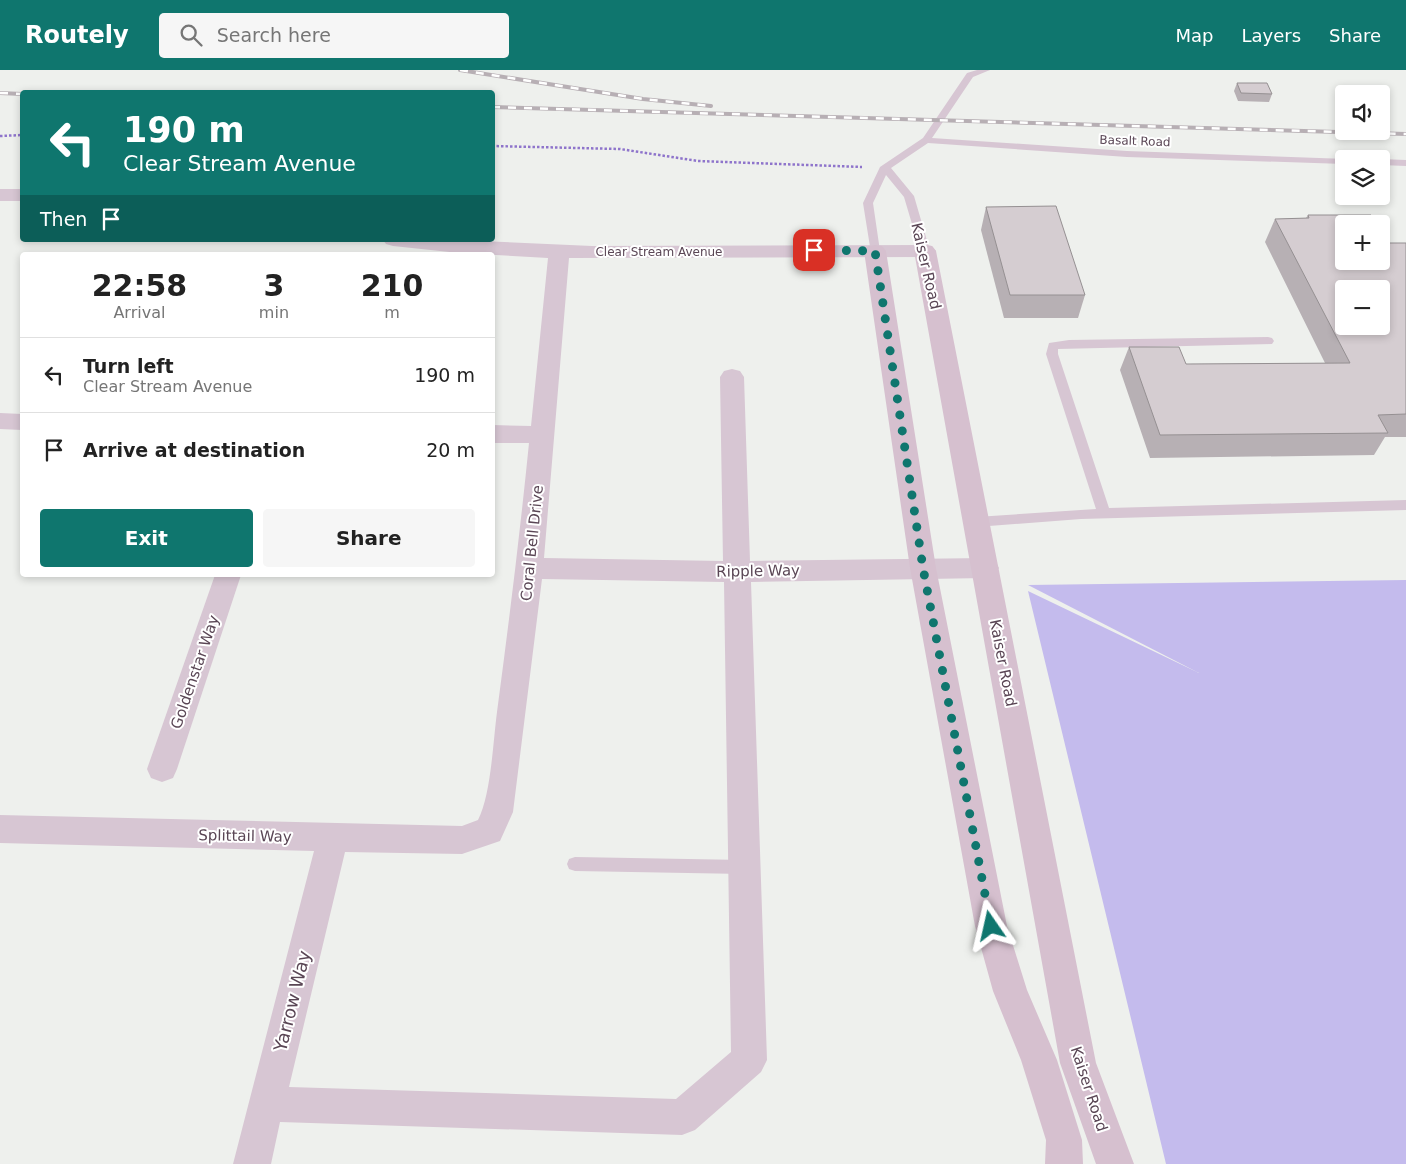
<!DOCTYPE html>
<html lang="en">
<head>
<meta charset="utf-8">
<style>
  :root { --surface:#fff; --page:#f6f6f6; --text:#222; --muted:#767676; --line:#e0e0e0; --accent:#0f766e }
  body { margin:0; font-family:"DejaVu Sans",sans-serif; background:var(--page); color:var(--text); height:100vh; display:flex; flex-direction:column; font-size:19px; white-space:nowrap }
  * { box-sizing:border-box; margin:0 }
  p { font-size:16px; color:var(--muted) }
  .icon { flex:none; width:28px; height:28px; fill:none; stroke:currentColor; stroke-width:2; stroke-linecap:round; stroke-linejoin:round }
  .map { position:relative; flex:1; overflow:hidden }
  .side { position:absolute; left:20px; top:182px; width:475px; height:325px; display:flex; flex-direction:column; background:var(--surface); border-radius:5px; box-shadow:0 2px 8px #0003 }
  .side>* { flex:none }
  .hud { position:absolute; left:20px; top:20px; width:475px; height:152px; border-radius:5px; box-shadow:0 2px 8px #0003; background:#0f766e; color:#fff; overflow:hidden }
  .tools { position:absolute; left:1335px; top:15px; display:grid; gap:10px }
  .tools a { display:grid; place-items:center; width:55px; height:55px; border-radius:5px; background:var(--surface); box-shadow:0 2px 8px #0003; font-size:25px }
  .pin { position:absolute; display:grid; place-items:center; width:42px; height:42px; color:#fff; margin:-21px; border-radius:10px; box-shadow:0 2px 8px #0006 }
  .me { position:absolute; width:55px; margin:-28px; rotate:349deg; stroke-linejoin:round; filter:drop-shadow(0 0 4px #0008) }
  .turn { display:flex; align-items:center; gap:18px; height:105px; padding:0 20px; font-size:22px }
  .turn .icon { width:65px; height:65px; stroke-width:2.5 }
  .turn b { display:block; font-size:35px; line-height:42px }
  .then { display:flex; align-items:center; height:48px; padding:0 20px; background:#0003; gap:10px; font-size:19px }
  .eta { display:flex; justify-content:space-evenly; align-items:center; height:85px; text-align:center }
  .eta b { font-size:30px; font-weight:600; line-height:35px }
  .primary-button { display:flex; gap:10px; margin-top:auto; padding:10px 20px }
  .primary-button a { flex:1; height:58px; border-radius:5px; background:var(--accent); color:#fff; font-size:20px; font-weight:600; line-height:58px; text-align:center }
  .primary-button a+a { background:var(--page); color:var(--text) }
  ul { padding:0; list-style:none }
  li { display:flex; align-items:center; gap:15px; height:75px; padding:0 20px; border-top:1px solid var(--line) }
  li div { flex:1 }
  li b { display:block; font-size:19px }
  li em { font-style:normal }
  header { display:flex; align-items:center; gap:30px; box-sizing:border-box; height:70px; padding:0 25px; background:var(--accent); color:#fff }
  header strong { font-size:24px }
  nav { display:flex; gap:28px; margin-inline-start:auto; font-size:18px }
  .search { width:350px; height:45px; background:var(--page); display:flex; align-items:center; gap:12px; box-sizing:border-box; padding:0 18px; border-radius:5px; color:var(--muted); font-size:19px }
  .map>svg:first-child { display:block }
  .green { fill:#c4bbed }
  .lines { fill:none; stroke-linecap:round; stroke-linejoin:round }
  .path { stroke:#8e74cb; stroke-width:2.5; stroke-dasharray:2.5 2; stroke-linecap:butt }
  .lane { fill:#d7c6d3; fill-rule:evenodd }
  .street { fill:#d7c6d3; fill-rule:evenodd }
  .secondary { fill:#d6c0cf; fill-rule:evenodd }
  .rail-casing { stroke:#b7afb4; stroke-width:4 }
  .rail { stroke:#fff; stroke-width:2.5; stroke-dasharray:8; stroke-linecap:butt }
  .wall { fill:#b7b0b4 }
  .building { fill:#d5cdd1; stroke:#959092; fill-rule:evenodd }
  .route { stroke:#0f766e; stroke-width:9; stroke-dasharray:0 16.2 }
  .labels { text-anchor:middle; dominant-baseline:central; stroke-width:4; stroke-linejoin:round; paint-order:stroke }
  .far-street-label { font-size:12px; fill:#5a4655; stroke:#fff }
  .street-label { font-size:15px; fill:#5a4655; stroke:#fff }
  .near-street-label { font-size:18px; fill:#5a4655; stroke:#fff }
</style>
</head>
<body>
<header>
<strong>Routely</strong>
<div class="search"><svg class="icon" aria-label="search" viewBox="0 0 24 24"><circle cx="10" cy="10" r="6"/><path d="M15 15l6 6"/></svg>Search here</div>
<nav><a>Map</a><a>Layers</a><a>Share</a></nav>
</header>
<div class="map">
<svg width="1406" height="1094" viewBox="0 0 1406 1094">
  <rect width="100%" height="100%" fill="#eef0ed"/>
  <polygon class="green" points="1406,510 1406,1094 1166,1094 1028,521 1199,603 1028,515"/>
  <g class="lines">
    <g class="path">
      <polyline points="0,66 22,65"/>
      <polyline points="492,76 620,79 698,91 862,97"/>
    </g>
    <g class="lane">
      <polygon points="977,0 990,0 973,7 932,68 1127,81 1347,89 1344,89 1344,94 1127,87 928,73 891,98 914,126 930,181 925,184 920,181 904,127 886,105 873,133 880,181 879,183 871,183 863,133 880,97 923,68 967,3"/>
      <polygon points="1381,89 1406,90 1406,96 1381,95"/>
      <polygon points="1268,267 1272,268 1274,271 1272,274 1058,279 1058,284 1109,438 1406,430 1406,440 1081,449 976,457 971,455 970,452 971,449 976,447 1096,439 1046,284 1049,273 1069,270"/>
      <polygon points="575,787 744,790 750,792 752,797 750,802 744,804 575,801 569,799 567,794 569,789"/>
    </g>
    <g class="street">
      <rect x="0" y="119" width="22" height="12"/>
      <path d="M 383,170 L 459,170 L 592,176 L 925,175 L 932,176 L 936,181 L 932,186 L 925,187 L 569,188 L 544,488 L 723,491 L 720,307 L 724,301 L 732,299 L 740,301 L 744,307 L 750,491 L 986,488 L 995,491 L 999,498 L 995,505 L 986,508 L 751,512 L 767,990 L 761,1002 L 695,1060 L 682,1065 L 280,1052 L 271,1094 L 233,1094 L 314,781 L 0,773 L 0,745 L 462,756 L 478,750 C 491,725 493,672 497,642 C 509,552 520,463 529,373 L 492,373 L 492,355 L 531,356 L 548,188 L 459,183 L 393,176 L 386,174 ZM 542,509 L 724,512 L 731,982 L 676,1029 L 289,1017 L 345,782 L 462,784 L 500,771 L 513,742 Z"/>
      <polygon points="0,343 22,344 22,360 0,359"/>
      <polygon points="215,505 241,505 177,699 173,708 162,712 151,708 147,699"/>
    </g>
    <g class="secondary">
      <polygon points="875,175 882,176 886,181 936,498 1007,856 1027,920 1057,990 1082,1070 1083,1094 1045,1094 1046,1070 1021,990 993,921 975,856 910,498 864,181 868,176"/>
      <polygon points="925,175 932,176 936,181 1096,993 1134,1094 1096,1094 1060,993 914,181 918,176"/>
    </g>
    <defs>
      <g id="rail">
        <polyline points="460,0 643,29 711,36"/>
        <polyline points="0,23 22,24"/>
        <polyline points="492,37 1406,64"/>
      </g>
    </defs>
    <use href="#rail" class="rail-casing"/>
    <use href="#rail" class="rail"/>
  </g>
  <g class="wall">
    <polygon points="1237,13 1272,24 1269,32 1238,31 1234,21"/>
    <polygon points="986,137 1085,225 1078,248 1004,248 981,160"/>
    <polygon points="1308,145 1388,173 1406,173 1406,367 1385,367 1374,385 1150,388 1120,300 1129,277 1186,294 1325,293 1265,172 1275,149 1306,148"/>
  </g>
  <g class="building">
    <polygon points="1237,13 1267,13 1272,24 1241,23"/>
    <polygon points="1056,136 1085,225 1010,225 986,137"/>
    <path d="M 1308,145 L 1371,145 L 1376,154 L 1344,154 L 1344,191 L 1381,191 L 1381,162 L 1388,173 L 1406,173 L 1406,344 L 1378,345 L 1388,363 L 1160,365 L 1129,277 L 1179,277 L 1186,294 L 1350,293 L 1275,149 L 1309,148 ZM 1344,219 L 1381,219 L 1381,256 L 1344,256 Z"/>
  </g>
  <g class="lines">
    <polyline class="route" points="814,180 875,181 923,498 991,856"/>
  </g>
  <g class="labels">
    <g class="far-street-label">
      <text transform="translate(1135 71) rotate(2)">Basalt Road</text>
      <text x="659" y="182">Clear Stream Avenue</text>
    </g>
    <g class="street-label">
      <text transform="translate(926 196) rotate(77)">Kaiser Road</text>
      <text transform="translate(532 473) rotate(-84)">Coral Bell Drive</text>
      <text transform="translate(758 501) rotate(-1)">Ripple Way</text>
      <text transform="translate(1003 593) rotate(79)">Kaiser Road</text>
      <text transform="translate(195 602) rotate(-71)">Goldenstar Way</text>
      <text transform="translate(245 766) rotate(1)">Splittail Way</text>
      <text transform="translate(1089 1019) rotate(72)">Kaiser Road</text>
    </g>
    <g class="near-street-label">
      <text transform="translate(292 931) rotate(-76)">Yarrow Way</text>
    </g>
  </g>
</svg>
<div class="tools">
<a><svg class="icon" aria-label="sound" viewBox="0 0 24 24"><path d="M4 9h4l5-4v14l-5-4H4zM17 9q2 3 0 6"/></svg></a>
<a><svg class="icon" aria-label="layers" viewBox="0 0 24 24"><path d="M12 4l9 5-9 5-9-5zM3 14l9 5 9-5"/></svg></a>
<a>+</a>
<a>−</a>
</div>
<div class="pin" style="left:814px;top:180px;background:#d93025"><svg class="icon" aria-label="arrive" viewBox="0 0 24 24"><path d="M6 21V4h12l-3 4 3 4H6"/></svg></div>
<svg class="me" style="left:991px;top:856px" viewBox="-20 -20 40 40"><path d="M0-17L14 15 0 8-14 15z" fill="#0f766e" stroke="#fff" stroke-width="4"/></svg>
<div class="hud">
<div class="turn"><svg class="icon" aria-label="left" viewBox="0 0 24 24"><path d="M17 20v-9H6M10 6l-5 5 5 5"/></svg><div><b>190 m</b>Clear Stream Avenue</div></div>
<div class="then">Then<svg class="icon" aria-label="arrive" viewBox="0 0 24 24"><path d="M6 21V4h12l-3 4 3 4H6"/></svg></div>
</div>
<section class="side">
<div class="eta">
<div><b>22:58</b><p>Arrival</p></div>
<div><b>3</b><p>min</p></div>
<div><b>210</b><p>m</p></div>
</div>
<ul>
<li><svg class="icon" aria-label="left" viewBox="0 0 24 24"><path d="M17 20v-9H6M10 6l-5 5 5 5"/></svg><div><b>Turn left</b><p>Clear Stream Avenue</p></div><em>190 m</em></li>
<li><svg class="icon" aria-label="arrive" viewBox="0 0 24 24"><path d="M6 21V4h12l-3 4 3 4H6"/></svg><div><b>Arrive at destination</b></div><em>20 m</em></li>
</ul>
<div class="primary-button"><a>Exit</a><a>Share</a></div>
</section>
</div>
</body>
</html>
